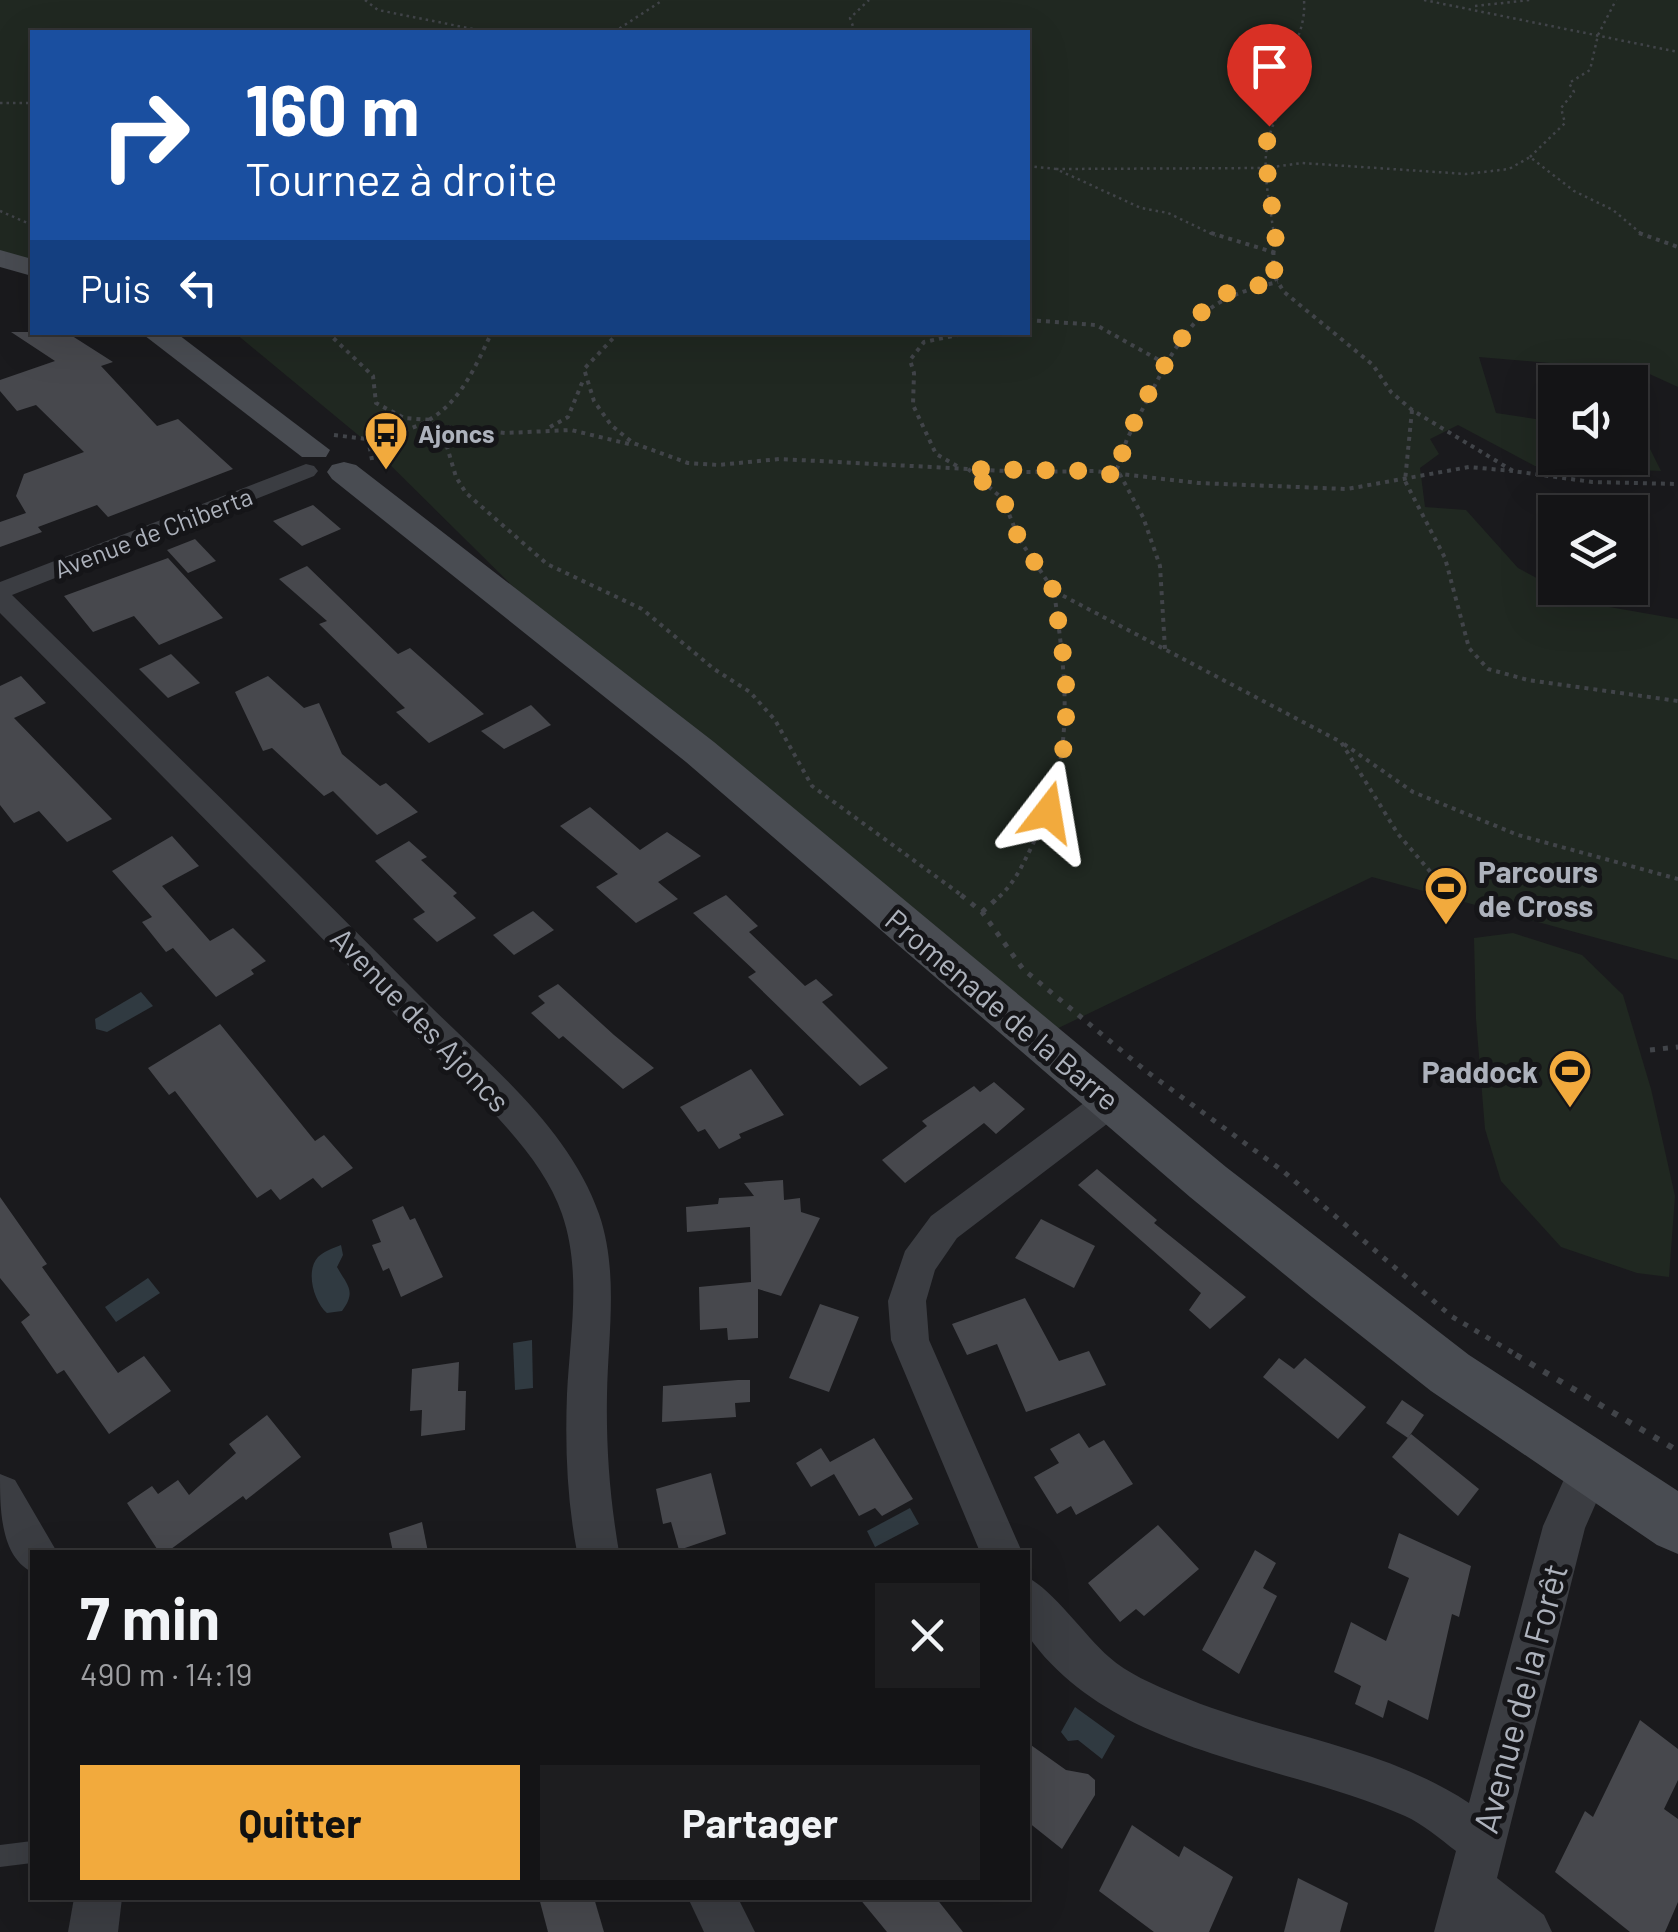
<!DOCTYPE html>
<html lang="fr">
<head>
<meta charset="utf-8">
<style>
  :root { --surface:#141416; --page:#1d1d1f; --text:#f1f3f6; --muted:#9d9ea1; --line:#333335; --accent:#f2aa3d }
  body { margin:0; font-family:Barlow,sans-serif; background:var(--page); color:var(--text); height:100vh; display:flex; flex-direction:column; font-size:38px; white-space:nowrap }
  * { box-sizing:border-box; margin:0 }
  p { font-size:32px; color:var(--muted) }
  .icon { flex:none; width:55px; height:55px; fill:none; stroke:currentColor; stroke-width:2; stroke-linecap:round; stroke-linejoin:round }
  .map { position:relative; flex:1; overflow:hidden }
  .side { position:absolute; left:30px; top:1550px; width:1000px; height:350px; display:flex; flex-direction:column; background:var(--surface); border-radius:0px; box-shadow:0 10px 40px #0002,0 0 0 2px var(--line) }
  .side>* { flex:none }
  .banner { position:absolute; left:30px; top:30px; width:1000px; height:305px; border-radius:0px; box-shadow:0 10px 40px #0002,0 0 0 2px var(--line); background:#1a4fa0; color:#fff; overflow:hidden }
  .tools { position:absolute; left:1538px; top:365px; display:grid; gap:20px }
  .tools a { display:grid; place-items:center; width:110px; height:110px; border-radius:0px; background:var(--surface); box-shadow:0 10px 40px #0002,0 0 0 2px var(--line); font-size:50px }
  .pin { position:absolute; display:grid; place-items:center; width:85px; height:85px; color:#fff; margin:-102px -42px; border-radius:50% 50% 50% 0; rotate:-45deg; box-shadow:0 0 10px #0007 }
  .pin .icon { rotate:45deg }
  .me { position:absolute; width:110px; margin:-55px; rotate:14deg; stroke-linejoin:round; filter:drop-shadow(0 0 8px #0008) }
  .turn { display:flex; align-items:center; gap:35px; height:210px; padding:0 50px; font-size:45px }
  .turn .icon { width:130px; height:130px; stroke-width:2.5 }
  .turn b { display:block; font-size:70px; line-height:85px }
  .then { display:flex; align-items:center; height:95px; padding:0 50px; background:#0003; gap:20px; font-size:38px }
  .round { display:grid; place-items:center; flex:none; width:105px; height:105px; border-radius:0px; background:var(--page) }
  .summary { display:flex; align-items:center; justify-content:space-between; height:170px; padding:0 50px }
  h1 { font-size:60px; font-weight:700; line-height:75px }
  .primary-button { display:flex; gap:20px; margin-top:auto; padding:20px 50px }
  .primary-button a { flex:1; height:115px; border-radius:0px; background:var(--accent); color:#111; font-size:40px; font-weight:700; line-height:115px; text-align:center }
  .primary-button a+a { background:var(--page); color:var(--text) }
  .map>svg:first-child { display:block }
  .green { fill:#202821 }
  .water { fill:#303a41 }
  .building { fill:#47484d }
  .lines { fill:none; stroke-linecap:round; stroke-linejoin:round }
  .path-far3 { stroke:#414449; stroke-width:2.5; stroke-dasharray:2.5 4; stroke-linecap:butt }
  .path-far2 { stroke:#414449; stroke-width:4; stroke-dasharray:4 5; stroke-linecap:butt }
  .path-far1 { stroke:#414449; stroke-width:5; stroke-dasharray:5 8; stroke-linecap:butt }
  .path { stroke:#414449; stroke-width:6; stroke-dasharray:6 10; stroke-linecap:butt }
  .lane { fill:#3b3d42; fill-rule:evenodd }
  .street { fill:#3b3d42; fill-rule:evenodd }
  .secondary { fill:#494c52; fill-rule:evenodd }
  .route { stroke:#f2aa3d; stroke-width:18; stroke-dasharray:0 32.4 }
  .labels { text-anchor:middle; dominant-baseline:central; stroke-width:10; stroke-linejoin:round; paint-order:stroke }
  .far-poi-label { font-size:25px; font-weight:bold; fill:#adb2bc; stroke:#151518; text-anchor:start }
  .far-street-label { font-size:25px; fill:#adb2bc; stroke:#151518 }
  .poi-label { font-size:30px; font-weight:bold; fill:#adb2bc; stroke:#151518; text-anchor:start }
  .street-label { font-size:30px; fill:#adb2bc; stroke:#151518 }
  .near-street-label { font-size:35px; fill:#adb2bc; stroke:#151518 }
</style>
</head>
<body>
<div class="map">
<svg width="1678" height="1932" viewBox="0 0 1678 1932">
  <rect width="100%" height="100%" fill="#1a1a1d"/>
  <g class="green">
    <polygon points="0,0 1678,0 1678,387 1643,371 1479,357 1496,413 1555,422 1555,458 1630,458 1630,432 1642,433 1661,471 1535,466 1458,425 1430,439 1439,454 1420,468 1425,507 1466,510 1518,568 1555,588 1598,605 1678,619 1678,960 1372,877 1046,1034 635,707 369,444 235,333 1028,332 1028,32 32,32 32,260 0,251"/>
    <polygon points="1513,933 1582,955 1623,995 1651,1089 1675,1196 1669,1277 1637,1273 1561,1247 1501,1181 1485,1129 1476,1019 1474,938"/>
  </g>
  <g class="water">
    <polygon points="141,992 153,1006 107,1032 96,1029 95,1019"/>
    <path d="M 341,1245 L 343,1255 L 337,1267 C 347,1285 357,1291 342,1311 L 327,1313 C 314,1302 305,1271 318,1257 C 323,1252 333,1248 341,1245 Z"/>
    <polygon points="148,1278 160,1293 116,1322 105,1307"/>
    <polygon points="532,1340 533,1388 515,1390 513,1343"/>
    <polygon points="910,1508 919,1524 875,1547 867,1531"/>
    <polygon points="1075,1707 1115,1736 1102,1759 1078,1740 1068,1741 1061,1732"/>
  </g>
  <g class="building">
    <polygon points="11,332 66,332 113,362 101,366 157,426 178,419 233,469 108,517 97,505 38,527 42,532 0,547 0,522 26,513 16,496 24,474 84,452 36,405 17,411 0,391 0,380 55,361"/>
    <polygon points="313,505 341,529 302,546 273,521"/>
    <polygon points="195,539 216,561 188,573 167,550"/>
    <polygon points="168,558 223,618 159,645 134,616 93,632 64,596"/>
    <polygon points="307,566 398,654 410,648 484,714 429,743 396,712 405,708 319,624 327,621 279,579"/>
    <polygon points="171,654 200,683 168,698 139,669"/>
    <polygon points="21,676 46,703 14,718 112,819 67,842 39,811 14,823 0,805 0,686"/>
    <polygon points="268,676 304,708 319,703 342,754 380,786 386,783 418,812 377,835 333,791 324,796 272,748 263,751 235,692"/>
    <polygon points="531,705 551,725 504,749 481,731"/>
    <polygon points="590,807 640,850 667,832 701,856 658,882 678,899 636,923 596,887 618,874 560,826"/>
    <polygon points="172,836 199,866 162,886 210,941 233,928 266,961 251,970 254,974 216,997 173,948 166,952 142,922 152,917 112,871"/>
    <polygon points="409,841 427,857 421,860 457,893 453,896 476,918 437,942 413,919 425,912 375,861"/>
    <polygon points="726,895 758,926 749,932 805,986 816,979 833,995 822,1002 888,1068 860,1086 748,977 756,972 693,913"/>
    <polygon points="533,911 554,930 514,955 493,935"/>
    <polygon points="558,984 614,1035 654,1068 623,1089 563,1036 559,1039 531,1013 545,1003 538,996"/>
    <polygon points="220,1024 315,1141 324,1135 353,1168 322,1188 313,1178 280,1200 271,1189 257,1198 175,1091 169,1095 148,1068"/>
    <polygon points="751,1069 784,1115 739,1134 741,1138 719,1149 705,1129 698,1132 680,1107"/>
    <polygon points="994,1082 1025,1109 996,1134 984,1123 905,1183 882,1160 927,1126 922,1121 974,1086 980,1092"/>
    <polygon points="1097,1169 1157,1220 1154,1223 1246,1297 1210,1329 1189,1310 1201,1293 1078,1185"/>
    <polygon points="783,1180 784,1200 800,1198 801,1212 820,1218 781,1296 758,1289 758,1338 728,1340 727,1328 700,1330 699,1287 751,1282 750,1227 687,1232 686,1207 718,1204 719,1198 754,1196 744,1183"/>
    <polygon points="0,1197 47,1264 42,1267 118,1373 144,1356 171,1391 109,1434 64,1370 57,1374 21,1322 30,1315 0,1278"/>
    <polygon points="403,1206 410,1220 415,1218 443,1277 401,1297 389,1268 383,1271 372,1245 381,1242 372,1220"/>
    <polygon points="1041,1219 1095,1246 1074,1288 1015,1258"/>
    <polygon points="1025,1298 1059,1361 1089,1351 1106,1385 1026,1412 997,1344 967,1355 952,1324"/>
    <polygon points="820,1304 859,1317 829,1392 789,1378"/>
    <polygon points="1279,1358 1294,1369 1305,1358 1366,1407 1338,1439 1263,1377"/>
    <polygon points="459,1362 458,1391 466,1391 465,1430 421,1436 422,1410 410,1411 412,1369"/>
    <polygon points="738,1380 750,1380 750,1402 735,1403 736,1417 662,1422 663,1386"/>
    <polygon points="1402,1400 1424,1415 1408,1438 1386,1423"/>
    <polygon points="267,1415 301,1457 246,1500 243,1496 167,1552 159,1552 127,1503 152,1486 158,1494 178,1480 189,1495 236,1453 229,1444"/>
    <polygon points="1079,1433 1089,1448 1104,1440 1133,1484 1076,1515 1071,1506 1057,1514 1034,1477 1059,1463 1050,1449"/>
    <polygon points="1411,1434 1479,1489 1458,1516 1392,1457"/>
    <polygon points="874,1438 913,1499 882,1516 875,1508 859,1516 834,1474 811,1487 796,1463 821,1448 830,1462"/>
    <polygon points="711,1473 726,1534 679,1550 671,1522 663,1524 656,1489"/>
    <polygon points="422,1522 428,1552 393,1552 389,1533"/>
    <polygon points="1158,1525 1199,1569 1144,1616 1136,1609 1120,1622 1088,1583"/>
    <polygon points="1399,1533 1471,1566 1459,1617 1452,1614 1428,1720 1388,1700 1383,1718 1355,1704 1361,1686 1334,1672 1351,1622 1386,1641 1409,1578 1388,1568"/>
    <polygon points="1255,1550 1276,1563 1263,1588 1277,1596 1239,1674 1202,1650"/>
    <polygon points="1640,1720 1678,1749 1678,1780 1664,1809 1678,1819 1678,1902 1665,1932 1630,1932 1555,1872 1585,1811 1593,1817"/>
    <polygon points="1028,1743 1066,1770 1088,1774 1095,1780 1095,1795 1062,1849 1028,1822"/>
    <polygon points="1132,1825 1179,1857 1184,1846 1233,1877 1209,1932 1154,1932 1099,1891"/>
    <polygon points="1298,1878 1348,1903 1340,1932 1284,1932"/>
    <polygon points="539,1898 594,1898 604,1932 548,1932"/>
    <polygon points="859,1898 936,1898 963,1932 887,1932"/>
  </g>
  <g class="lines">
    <g class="path-far3">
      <polyline points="365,0 378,10 488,32"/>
      <polyline points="1424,0 1678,52"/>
      <polyline points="1475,6 1530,0"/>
      <polyline points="614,32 663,0"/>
      <polyline points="855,32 850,18 869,0"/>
      <polyline points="0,103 32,103"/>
      <polyline points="1530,157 1565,123 1561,108 1574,92 1569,83 1590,70 1598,35 1616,0"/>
      <polyline points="1028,166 1056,169 1141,208 1168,213 1216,236"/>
      <polyline points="1056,169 1265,168 1302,163 1466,174 1509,169 1530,157 1574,191 1613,210 1644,236"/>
      <polyline points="0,211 32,225"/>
      <path d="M 1274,236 C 1268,186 1254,147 1285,104 C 1276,60 1307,42 1304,0"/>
    </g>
    <g class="path-far2">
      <polyline points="1211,233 1276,253"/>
      <polyline points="1274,233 1273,274 1284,292 1373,365 1391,392 1412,410 1513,471 1592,482 1678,484"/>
      <polyline points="1639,233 1678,247"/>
      <polyline points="1028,320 1096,325 1166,364 1127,439 1117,469 1143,517 1160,566 1165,649"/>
      <polyline points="327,332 373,376 376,403 404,418 432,420 445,440 456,477 466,493 547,564 642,609 714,669 750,692 775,720 812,786 964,897"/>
      <polyline points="619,332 584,369 594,401 611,425 633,443 688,463 718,465 780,459 1025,472 1095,471 1198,483 1347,489 1469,467 1513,471"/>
      <path d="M 1166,364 C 1198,310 1217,296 1278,282"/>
      <polyline points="1412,410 1405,481 1445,558 1469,648 1488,669 1528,680 1678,701"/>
      <polyline points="438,426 505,433 571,430 633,445"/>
      <polyline points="550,427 568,417 584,378"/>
      <polyline points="334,435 374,440"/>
      <path d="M 372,460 L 369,444 C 386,436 404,432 421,424 C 459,407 475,367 492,332"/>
      <polyline points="957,466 936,454 913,405 914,373 910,360 924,342 972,332"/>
      <polyline points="968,469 1003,499 1019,539 1054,591 1341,742 1398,834 1452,897"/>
      <polyline points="1344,744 1413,792 1518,835 1678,879"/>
      <path d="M 999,897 C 1015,882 1022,866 1032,846 C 1076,756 1067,687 1054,591"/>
    </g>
    <g class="path-far1">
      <polyline points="961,895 982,912 1023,969 1146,1071 1283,1171 1451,1316 1520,1357"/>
      <polyline points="1449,895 1455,901"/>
      <polyline points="982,912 1001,895"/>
      <polyline points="1650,1050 1678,1047"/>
    </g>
    <polyline class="path" points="1516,1355 1678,1451"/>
    <polygon class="lane" points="32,1841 32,1863 0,1867 0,1845"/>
    <g class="street">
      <path d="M 306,464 L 314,466 L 318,471 L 314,476 L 12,595 C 148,728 285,859 418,994 C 482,1059 568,1125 599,1214 C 619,1272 608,1335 607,1395 C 606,1449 610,1499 619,1552 L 577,1552 C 567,1500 565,1447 567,1394 C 570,1334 582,1272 562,1214 C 539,1146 463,1085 414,1034 C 278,891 139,753 0,613 L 0,582 Z"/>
      <polygon points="1112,1087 1124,1091 1129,1101 1124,1111 957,1238 935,1270 926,1301 929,1340 1022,1552 980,1552 891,1340 888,1301 905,1251 931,1216 1100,1091"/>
      <path d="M 1590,1449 L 1605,1455 L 1611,1469 L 1585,1528 L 1497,1878 L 1544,1915 L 1552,1932 L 1434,1932 L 1456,1851 C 1440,1839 1423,1824 1405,1816 C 1280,1761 1113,1755 1028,1636 L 1028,1578 C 1051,1588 1086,1637 1109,1657 C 1126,1673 1155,1685 1176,1694 C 1271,1735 1382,1745 1469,1803 L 1543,1526 L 1575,1455 Z"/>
      <path d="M 0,1474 L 15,1480 L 57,1552 L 32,1552 L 32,1572 C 0,1556 0,1508 0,1474 Z"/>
      <polygon points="74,1898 122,1898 118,1932 68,1932"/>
      <polygon points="688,1898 738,1898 755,1932 704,1932"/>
    </g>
    <g class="secondary">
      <polygon points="0,250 32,259 32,276 0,267"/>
      <polygon points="140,332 175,332 330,450 326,457 302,457"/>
      <polygon points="344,462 356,465 714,742 1226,1167 1350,1263 1469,1355 1678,1491 1678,1554 1657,1545 1431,1391 1312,1297 1190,1197 686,762 332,479 327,472 332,465"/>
    </g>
  </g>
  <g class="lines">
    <path class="route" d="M 1048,812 L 1066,738 L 1066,676 L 1054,591 L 1019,539 L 1003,499 L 968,469 L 1095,471 L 1119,476 C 1114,443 1185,323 1212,302 C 1228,288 1257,286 1278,282 C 1271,271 1276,264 1276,252 C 1276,207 1261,173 1269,126"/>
  </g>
  <defs>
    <symbol id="bus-pin" viewBox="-11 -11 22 30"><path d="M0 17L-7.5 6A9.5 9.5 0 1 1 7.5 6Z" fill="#f2aa3d" stroke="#151518"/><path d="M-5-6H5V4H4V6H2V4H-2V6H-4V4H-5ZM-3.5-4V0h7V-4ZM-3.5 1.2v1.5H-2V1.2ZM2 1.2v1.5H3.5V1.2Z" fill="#111"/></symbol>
    <symbol id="stadium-pin" viewBox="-11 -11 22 30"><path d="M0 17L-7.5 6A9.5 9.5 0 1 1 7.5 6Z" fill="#f2aa3d" stroke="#151518"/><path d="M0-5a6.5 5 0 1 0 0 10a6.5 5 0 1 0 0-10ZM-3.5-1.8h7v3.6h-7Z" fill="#111"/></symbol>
  </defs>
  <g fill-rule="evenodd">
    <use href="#bus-pin" x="361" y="408" width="50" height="68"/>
    <use href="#stadium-pin" x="1421" y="863" width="50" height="68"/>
    <use href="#stadium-pin" x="1545" y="1046" width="50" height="68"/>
  </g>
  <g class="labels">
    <g class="far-poi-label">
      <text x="418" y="433">Ajoncs</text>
    </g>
    <g class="far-street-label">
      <text transform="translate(153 532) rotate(-21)">Avenue de Chiberta</text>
    </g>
    <g class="poi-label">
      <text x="1478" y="871">Parcours<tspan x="1478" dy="34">de Cross</tspan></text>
      <text x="1538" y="1071" text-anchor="end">Paddock</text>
    </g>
    <g class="street-label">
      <text transform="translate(1003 1009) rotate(40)">Promenade de la Barre</text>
      <text transform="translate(421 1019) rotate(46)">Avenue des Ajoncs</text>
    </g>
    <g class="near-street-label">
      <text transform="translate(1519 1698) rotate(-75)">Avenue de la Forêt</text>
    </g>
  </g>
</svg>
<div class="tools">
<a><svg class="icon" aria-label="sound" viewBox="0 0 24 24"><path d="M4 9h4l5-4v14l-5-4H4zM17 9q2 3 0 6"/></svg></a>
<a><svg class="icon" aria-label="layers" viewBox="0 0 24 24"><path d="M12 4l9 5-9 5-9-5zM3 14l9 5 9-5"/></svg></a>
</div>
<div class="pin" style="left:1269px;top:126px;background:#d93025"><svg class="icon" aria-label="arrive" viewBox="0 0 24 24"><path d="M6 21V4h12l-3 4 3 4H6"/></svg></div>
<svg class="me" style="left:1048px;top:812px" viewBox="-20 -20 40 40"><path d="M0-17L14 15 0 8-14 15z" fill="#f2aa3d" stroke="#fff" stroke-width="4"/></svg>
<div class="banner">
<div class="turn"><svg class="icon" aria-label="right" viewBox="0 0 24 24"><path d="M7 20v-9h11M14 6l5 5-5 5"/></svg><div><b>160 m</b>Tournez à droite</div></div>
<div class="then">Puis<svg class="icon" aria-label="left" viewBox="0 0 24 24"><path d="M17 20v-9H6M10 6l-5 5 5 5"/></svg></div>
</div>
<section class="side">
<div class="summary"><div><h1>7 min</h1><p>490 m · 14:19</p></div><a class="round"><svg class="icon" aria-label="close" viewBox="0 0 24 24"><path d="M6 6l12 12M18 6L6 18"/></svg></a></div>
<div class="primary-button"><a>Quitter</a><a>Partager</a></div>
</section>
</div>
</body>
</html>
